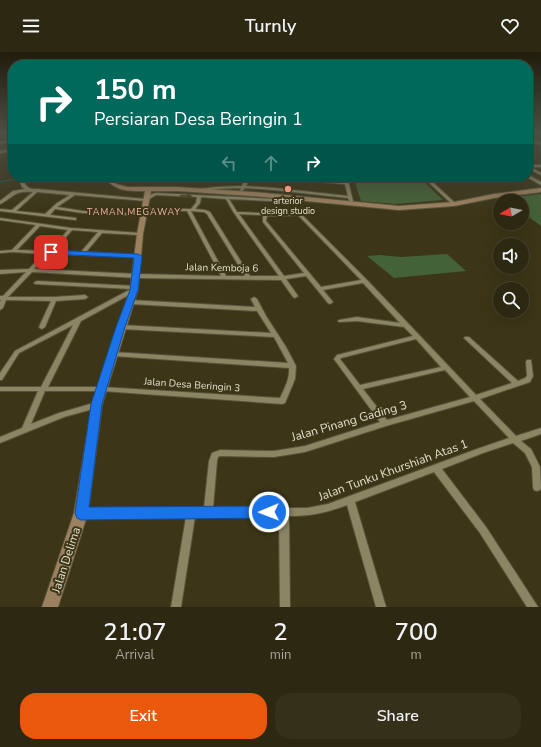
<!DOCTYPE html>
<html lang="en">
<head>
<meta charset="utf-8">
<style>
  :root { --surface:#2d2811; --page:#35301a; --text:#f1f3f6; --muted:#a7a69f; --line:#484431; --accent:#ea580c }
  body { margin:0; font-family:"Nunito Sans",sans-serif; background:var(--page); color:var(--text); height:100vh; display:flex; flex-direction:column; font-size:15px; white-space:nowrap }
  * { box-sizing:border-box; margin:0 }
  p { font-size:13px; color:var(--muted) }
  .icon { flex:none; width:22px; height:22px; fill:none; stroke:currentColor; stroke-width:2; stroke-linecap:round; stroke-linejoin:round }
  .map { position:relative; height:555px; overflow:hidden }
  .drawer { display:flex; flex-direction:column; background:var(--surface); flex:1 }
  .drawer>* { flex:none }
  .top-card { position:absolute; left:8px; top:8px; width:525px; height:122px; border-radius:16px; box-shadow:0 4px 16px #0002,0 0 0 1px var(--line); background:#00695c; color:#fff; overflow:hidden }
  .needle { width:26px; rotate:260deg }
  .controls { position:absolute; left:493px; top:142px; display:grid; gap:8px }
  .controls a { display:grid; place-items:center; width:36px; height:36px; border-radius:50%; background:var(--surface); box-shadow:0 4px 16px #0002,0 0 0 1px var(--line); font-size:20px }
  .pin { position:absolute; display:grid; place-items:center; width:34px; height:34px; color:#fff; margin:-17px; border-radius:8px; box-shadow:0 2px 6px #0006 }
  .me { position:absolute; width:44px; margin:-22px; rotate:269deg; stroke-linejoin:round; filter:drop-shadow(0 0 3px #0008) }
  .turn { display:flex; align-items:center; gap:14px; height:84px; padding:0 20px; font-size:18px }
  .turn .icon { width:52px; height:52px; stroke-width:2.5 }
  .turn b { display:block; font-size:28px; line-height:34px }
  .lanes { display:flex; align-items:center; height:38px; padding:0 20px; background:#0003; justify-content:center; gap:20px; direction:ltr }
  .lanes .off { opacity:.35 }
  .eta { display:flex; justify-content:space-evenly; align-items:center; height:68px; text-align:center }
  .eta b { font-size:24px; font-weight:600; line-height:28px }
  .button { display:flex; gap:8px; margin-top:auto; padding:8px 20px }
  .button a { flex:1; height:46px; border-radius:16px; background:var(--accent); color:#fff; font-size:16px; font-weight:600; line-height:46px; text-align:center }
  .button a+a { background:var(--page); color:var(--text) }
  header { display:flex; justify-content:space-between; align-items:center; height:52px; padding:0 20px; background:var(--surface); font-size:18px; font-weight:600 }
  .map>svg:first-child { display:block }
  .green { fill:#446238 }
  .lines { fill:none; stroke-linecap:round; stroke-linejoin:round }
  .stream { stroke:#12656c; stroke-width:1 }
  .minor-casing { stroke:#585339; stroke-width:2 }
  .tertiary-casing { stroke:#585339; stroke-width:2 }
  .secondary-casing { stroke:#585339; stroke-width:2 }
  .minor { fill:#8b8564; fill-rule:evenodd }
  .tertiary { fill:#8b8564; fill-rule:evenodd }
  .secondary { fill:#9c8160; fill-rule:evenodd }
  .oneway { fill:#484123 }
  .route { fill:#1a73e8; stroke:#114b97 }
  .poi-dot { fill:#f49e87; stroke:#3c3517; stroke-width:1.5 }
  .labels { text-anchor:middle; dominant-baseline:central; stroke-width:4; stroke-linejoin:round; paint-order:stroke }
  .far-poi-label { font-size:9px; fill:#e2dfcd; stroke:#3c3517 }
  .far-neighbourhood-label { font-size:9px; letter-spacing:1px; fill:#f9b8a7; stroke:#3c3517 }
  .street-label { font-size:10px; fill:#e2dfcd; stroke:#3c3517 }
  .near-street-label { font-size:12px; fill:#e2dfcd; stroke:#3c3517 }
</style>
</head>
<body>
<header><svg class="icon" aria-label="menu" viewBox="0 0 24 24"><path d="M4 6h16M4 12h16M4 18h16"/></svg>Turnly<svg class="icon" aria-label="heart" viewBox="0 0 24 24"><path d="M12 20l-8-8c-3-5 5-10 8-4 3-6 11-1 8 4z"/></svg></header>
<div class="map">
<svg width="541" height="555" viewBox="0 0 541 555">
  <rect width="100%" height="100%" fill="#3c3517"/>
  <g class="green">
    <polygon points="353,125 419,125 443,148 396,152 361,149"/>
    <polygon points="541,142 541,174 522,160 522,149 508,149 504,146"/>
    <polygon points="447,202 466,219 394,226 367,204 380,203 401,205"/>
  </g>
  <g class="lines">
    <polyline class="stream" points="0,130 24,125"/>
    <defs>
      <g id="minor">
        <polygon points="13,88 13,90 0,92 0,90"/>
        <polygon points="528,88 541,90 541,92 528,90"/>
        <polygon points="528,113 541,113 541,115 530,115 541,121 541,123 528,116"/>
        <polygon points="528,123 541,130 541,133 527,125"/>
        <path d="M 18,125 L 22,125 C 25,133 27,138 37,137 L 145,147 L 152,142 L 156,141 L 293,148 L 293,150 L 292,150 L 229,147 L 237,160 L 281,162 L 300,161 L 367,228 L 476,343 L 512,331 L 465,287 L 464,286 L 465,285 L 469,285 L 518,329 L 525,326 L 527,324 L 526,310 L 527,308 L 531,308 L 533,324 L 530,330 L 480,347 L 516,384 L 541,376 L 541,382 L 521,389 L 531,397 L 540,415 L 541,436 L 540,438 L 537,439 L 534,438 L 533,435 L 532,415 L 525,401 L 513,391 L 483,401 L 442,417 L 486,475 L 538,555 L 527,555 L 480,481 L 434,420 L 355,450 L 386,555 L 376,555 L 347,453 C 325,461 312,464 289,464 L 290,555 L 280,555 L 279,464 L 195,465 L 181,555 L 171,555 L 186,465 L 81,465 L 78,464 L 76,461 L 78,458 L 81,457 L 204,456 L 209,409 L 212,401 L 220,398 L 274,399 L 305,394 L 380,370 L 334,307 L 337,303 L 413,284 L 404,275 L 357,269 L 339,270 L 338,269 L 339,268 L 357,265 L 400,271 L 363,231 L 323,238 L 333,250 L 330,252 L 328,251 L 306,224 L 286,227 L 298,244 L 295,246 L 293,245 L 281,228 L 137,226 L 32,220 L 8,245 L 54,245 L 85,243 L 88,245 L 85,247 L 56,249 L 45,275 L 42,277 L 40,276 L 39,275 L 51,249 L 6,248 L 3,256 L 0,258 L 0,250 L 1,248 L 0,248 L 0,244 L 3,244 L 26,220 L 0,222 L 0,218 L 29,217 L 43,202 L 13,200 L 0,201 L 0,199 L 12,198 L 36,173 L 0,168 L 0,166 L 71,176 L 140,181 L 142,182 L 140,183 L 102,181 L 86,200 L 138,203 L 140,203 L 140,205 L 48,202 L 34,217 L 137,222 L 221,224 L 187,159 L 145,158 L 143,157 L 145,156 L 191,157 L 196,151 L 197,145 L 156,143 L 146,149 L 75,143 L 57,155 L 83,159 L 145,162 L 145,164 L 144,164 L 83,161 L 55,157 L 50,163 L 76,166 L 76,168 L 75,168 L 0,159 L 0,157 L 12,158 L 33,140 C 14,138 14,145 0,152 L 0,149 L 13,139 L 25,137 L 22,135 ZM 37,140 L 70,143 L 57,151 L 45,162 L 16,159 ZM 201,145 L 226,147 L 234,161 L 279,224 L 250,224 L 210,160 L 205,158 L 195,157 L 200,151 ZM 191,159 L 204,160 L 207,162 L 245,224 L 226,224 ZM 239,162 L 263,163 L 263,170 L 304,221 L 284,224 ZM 298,163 L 361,228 L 321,235 L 266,169 L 267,164 L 281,164 ZM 40,174 L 68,178 L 49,199 L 17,198 ZM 72,178 L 98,180 L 81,200 L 54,199 ZM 416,287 L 441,315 L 360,333 L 340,307 L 341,306 ZM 445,318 L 470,345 L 387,368 L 363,337 ZM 474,349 L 509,386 L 477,397 L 328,452 L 307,456 L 213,456 L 217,409 L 218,405 L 220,404 L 274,405 L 305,400 L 386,374 Z"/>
        <polygon points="138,125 164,125 166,126 164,127 140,126"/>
        <path d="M 246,125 L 250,125 L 246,134 L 274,136 L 348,144 L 345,132 L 272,126 L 270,125 L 285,125 L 344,130 L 343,125 L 347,125 L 353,149 L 350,150 L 348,146 L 274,138 L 245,136 L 242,139 L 240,138 L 241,136 C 227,136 213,137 199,139 L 197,138 L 199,137 L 217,135 L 242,134 Z"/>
        <polygon points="423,125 427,125 455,151 455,153 453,153"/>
        <path d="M 37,229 L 135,234 L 138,236 L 136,239 L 81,269 L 48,335 L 102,335 L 280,346 C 284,337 290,327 289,316 L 113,304 L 110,302 L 113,300 L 288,311 L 274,285 L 121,277 L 118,275 L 121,273 L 271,281 L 257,259 L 130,252 L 127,250 L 130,248 L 255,255 L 251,247 L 254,245 L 257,247 L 266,264 L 286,295 L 296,314 L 295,327 L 285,351 L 282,352 L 102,339 L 45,339 L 31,372 L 59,361 L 97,350 L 100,351 L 101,353 L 100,355 L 64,365 L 0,391 L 0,385 L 22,376 L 38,339 L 0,339 L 0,335 L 41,335 L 73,273 L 19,301 L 2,328 L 0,328 L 0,321 L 15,299 L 131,237 L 35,232 L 34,231 L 35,230 Z"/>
      </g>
      <polygon id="tertiary" points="13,97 13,99 0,101 0,99"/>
      <path id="secondary" d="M 104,125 L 110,125 L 116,132 L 127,135 L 177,135 L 253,140 L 399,154 L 454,150 L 494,142 L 541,136 L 541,140 L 494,146 L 454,154 L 399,158 L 253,144 L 177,139 L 151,139 L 143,182 L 138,238 L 102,353 L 88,461 L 58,555 L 42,555 L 74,461 L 92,353 L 130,238 L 137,182 L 145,139 C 128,139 116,140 104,125 Z"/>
    </defs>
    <use href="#minor" class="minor-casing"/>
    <use href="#tertiary" class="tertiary-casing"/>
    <use href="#secondary" class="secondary-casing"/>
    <use href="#minor" class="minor"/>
    <use href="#tertiary" class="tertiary"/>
    <use href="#secondary" class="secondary"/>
  </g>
  <defs><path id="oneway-solid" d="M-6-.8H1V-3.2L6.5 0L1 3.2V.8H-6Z"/></defs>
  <use class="oneway" href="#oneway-solid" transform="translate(186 144) rotate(4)"/>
  <linearGradient id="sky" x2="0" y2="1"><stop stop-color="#211d0d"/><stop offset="0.51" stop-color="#505147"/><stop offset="1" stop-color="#505147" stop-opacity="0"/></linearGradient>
  <rect width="541" height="159" fill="url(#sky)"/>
  <polygon class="route" points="51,198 138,202 142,204 138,238 125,275 102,352 89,455 269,454 274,456 276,460 274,464 269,466 81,468 77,466 75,461 91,352 116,275 130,238 134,206 49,202 49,199"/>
  <circle class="poi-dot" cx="288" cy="137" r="4"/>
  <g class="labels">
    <g class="far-poi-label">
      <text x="288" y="149">arterior<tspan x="288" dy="10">design studio</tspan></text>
    </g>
    <g class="far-neighbourhood-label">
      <text x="134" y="160">TAMAN MEGAWAY</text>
    </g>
    <g class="street-label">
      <text transform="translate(222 216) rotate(1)">Jalan Kemboja 6</text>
      <text transform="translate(192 333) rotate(4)">Jalan Desa Beringin 3</text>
    </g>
    <g class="near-street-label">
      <text transform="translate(349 369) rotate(-16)">Jalan Pinang Gading 3</text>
      <text transform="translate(393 418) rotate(-20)">Jalan Tunku Khurshiah Atas 1</text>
      <text transform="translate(66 508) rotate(-72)">Jalan Delima</text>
    </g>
  </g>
</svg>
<div class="controls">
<a><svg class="needle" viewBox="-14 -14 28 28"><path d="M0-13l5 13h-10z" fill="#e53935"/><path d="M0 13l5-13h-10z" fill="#a7a69f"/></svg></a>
<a><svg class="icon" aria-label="sound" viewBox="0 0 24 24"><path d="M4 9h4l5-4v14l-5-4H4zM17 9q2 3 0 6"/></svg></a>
<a><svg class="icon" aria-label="search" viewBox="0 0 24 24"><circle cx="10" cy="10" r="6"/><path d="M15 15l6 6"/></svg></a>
</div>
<div class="pin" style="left:51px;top:200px;background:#d93025"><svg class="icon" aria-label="arrive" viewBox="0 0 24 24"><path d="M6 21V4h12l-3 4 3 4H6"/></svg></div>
<svg class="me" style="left:269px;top:460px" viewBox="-20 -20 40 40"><circle r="17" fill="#1a73e8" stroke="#fff" stroke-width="3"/><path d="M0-11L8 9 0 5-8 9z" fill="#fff"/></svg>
<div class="top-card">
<div class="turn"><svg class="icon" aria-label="right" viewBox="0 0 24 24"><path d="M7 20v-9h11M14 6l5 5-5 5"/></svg><div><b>150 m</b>Persiaran Desa Beringin 1</div></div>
<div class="lanes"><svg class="icon off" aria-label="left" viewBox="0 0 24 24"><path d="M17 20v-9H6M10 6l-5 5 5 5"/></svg><svg class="icon off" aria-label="ahead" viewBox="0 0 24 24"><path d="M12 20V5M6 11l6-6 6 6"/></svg><svg class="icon" aria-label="right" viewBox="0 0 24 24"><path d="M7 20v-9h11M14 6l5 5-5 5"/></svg></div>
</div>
</div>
<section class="drawer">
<div class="eta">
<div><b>21:07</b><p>Arrival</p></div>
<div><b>2</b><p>min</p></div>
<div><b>700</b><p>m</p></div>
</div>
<div class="button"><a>Exit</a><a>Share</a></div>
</section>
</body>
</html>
